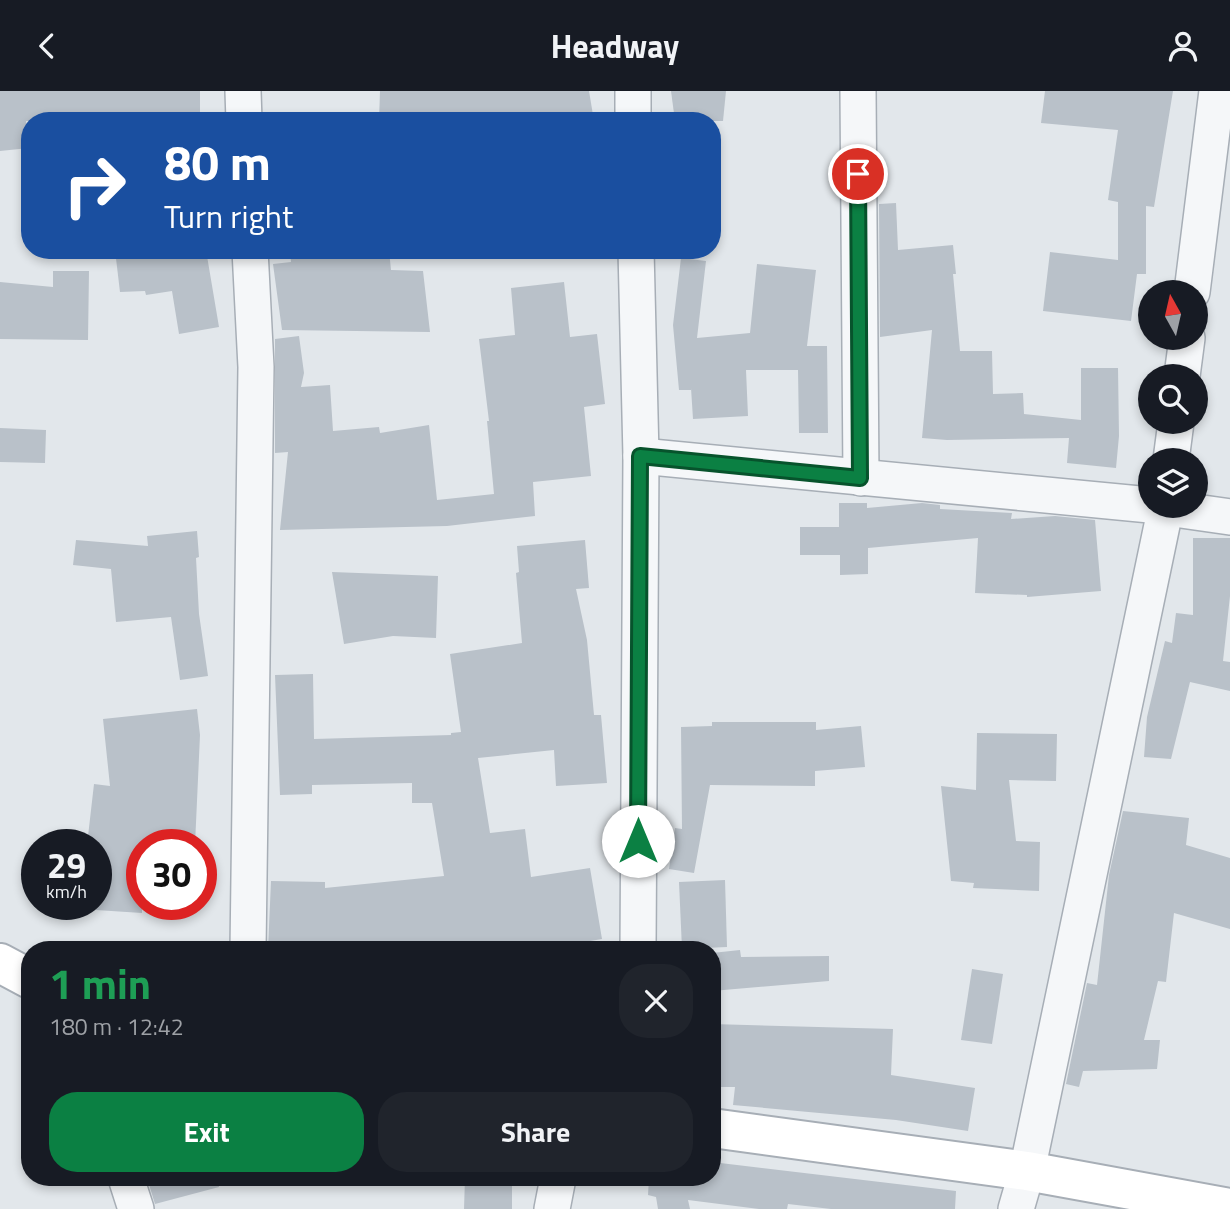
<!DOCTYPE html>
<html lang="en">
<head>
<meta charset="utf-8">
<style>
  :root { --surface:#171b24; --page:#20242c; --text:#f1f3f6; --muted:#9ea1a6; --accent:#0b8043 }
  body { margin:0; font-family:"Titillium Web",sans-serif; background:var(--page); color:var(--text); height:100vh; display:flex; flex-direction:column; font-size:26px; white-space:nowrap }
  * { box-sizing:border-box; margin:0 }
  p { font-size:23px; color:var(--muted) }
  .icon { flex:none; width:38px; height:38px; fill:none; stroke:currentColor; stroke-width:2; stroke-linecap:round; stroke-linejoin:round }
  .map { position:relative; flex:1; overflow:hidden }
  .drawer { position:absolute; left:21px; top:850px; width:700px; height:245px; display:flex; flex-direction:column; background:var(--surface); border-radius:28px; box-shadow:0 4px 10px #0003 }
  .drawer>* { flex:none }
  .guide { position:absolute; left:21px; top:21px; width:700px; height:147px; border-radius:28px; box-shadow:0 4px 10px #0003; background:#1a4fa0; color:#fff; overflow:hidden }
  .needle { width:46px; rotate:352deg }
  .buttons { position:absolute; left:1138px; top:189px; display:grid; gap:14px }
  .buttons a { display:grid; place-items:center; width:70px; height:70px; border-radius:50%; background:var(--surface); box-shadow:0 4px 10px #0003; font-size:35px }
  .speed { position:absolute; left:21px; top:738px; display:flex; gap:14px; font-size:35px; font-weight:700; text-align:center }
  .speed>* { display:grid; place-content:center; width:91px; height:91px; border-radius:50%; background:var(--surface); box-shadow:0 4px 10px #0003; line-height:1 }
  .speed small { font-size:18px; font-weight:400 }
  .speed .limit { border:10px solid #d22; background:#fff; color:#111 }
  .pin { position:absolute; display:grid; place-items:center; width:60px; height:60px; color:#fff; margin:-30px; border:4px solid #fff; border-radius:50%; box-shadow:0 2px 7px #0007 }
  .me { position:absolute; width:77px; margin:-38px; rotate:0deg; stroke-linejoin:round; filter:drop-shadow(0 0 5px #0008) }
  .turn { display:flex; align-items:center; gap:24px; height:147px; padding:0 28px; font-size:32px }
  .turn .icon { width:91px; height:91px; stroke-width:2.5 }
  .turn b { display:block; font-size:49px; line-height:60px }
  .round { display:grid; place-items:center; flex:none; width:74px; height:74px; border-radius:28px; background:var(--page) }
  .summary { display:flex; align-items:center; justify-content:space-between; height:119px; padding:0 28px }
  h1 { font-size:42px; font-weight:700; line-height:52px; color:#1e9e55 }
  .action { display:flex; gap:14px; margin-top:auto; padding:14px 28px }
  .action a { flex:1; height:80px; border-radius:28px; background:var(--accent); color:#fff; font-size:28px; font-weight:700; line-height:80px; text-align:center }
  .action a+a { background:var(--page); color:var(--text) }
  header { display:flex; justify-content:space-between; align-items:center; height:91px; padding:0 28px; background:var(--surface); font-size:32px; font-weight:700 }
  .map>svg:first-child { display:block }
  .building { fill:#b9c1c9 }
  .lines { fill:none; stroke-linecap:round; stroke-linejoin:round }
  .street-casing { stroke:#a7aeb6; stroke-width:38 }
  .secondary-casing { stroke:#a7aeb6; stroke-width:42 }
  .street { stroke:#f5f7f9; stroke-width:35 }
  .secondary { stroke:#fff; stroke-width:38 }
  .route-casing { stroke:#07532c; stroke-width:18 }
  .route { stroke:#0b8043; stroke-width:12 }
</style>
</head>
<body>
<header><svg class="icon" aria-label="back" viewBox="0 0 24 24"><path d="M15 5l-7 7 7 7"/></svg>Headway<svg class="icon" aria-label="person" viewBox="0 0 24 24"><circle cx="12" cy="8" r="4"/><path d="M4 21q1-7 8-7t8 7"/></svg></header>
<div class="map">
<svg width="1230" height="1118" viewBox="0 0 1230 1118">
  <rect width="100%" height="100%" fill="#e2e7eb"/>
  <g class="building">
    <polygon points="0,0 200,0 200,30 26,30 29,57 0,60"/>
    <polygon points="380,0 589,0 594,30 379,30"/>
    <polygon points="671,0 726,0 723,30 675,30"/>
    <polygon points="1045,0 1173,0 1154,116 1146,115 1146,183 1137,183 1131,230 1043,220 1050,161 1118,169 1118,111 1108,109 1118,39 1041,32"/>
    <polygon points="896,112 898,159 953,154 956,183 953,183 960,260 992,260 993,303 1023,302 1024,323 1081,329 1081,277 1118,277 1119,345 1116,377 1067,372 1069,347 947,349 922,347 932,239 880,246 879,113"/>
    <polygon points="115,159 206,159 219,236 179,243 172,200 146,204 145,200 120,201"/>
    <polygon points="290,159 389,159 391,179 423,180 430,241 282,239 273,173 291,171"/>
    <polygon points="681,167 706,170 697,247 750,242 757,173 816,179 807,255 827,255 828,342 799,342 798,279 746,279 748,325 693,328 691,297 691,299 679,299 673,234"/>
    <polygon points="53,180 89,180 88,249 0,248 0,191 53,196"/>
    <polygon points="564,191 570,246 597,243 605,313 584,316 591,385 533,391 535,425 447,435 280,439 288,361 275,362 275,248 299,245 304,282 301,296 330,294 333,340 379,336 380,342 429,334 437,409 494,403 487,330 489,330 479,248 515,244 511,197"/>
    <polygon points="0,337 46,339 45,372 0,371"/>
    <polygon points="839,412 867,412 867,417 922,412 940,414 940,418 1012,422 1011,428 1055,425 1095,429 1101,500 1027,506 1027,504 975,502 978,447 868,457 868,483 840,484 840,464 800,464 800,436 839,436"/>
    <polygon points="197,440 199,466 196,467 199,523 208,585 180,589 171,526 116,531 111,478 73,474 76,449 148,455 147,445"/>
    <polygon points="1193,447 1230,447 1230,505 1223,570 1230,571 1230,600 1190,591 1171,668 1144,666 1147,626 1165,550 1172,552 1176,522 1193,524"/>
    <polygon points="585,449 589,497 576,498 587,549 594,624 601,624 607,692 556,695 554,659 478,667 490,742 525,738 531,786 590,777 602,848 561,855 561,859 268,859 271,790 325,791 325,797 444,785 432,712 412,712 412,692 312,694 312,703 280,704 275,584 313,583 314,648 451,644 451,642 461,641 450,563 522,552 516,482 519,481 517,455"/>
    <polygon points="332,481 438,485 436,547 393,545 344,553"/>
    <polygon points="197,618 200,644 195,754 142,754 142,822 96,819 96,754 87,754 94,693 110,695 103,628"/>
    <polygon points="712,631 816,631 816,639 861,635 865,676 815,680 815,695 710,694 694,782 669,778 675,737 682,738 681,636 712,635"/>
    <polygon points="977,642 1057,643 1056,690 1009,689 1016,750 1040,751 1039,800 973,797 974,792 951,790 941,695 976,699"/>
    <polygon points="1123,720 1189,727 1186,754 1230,767 1230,838 1174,822 1166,891 1158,890 1144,949 1160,949 1157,978 1083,980 1079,996 1066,993 1087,892 1097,894 1109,784"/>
    <polygon points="725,789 727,856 682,858 679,791"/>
    <polygon points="740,859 741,866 829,865 829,890 712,900 712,862"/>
    <polygon points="972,878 1003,883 992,953 961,949"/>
    <polygon points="712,933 893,938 891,984 975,997 968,1040 896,1029 733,1014 735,996 712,996"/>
    <polygon points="712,1071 956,1100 955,1118 831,1118 788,1113 787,1118 759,1118 688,1109 690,1118 658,1118 656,1106 648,1104 649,1087 712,1087"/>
    <polygon points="147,1087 218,1087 219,1096 155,1113"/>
    <polygon points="465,1087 512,1087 512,1118 464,1118"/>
  </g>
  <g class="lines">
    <defs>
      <g id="street">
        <polyline points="243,0 244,30"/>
        <polyline points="633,0 633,30"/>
        <polyline points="858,0 861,387"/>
        <polyline points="636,159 641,365 638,859"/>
        <polyline points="1192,201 1217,0"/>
        <polyline points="1182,285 1187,247"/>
        <polyline points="641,365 1150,414"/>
        <polyline points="1171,369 1176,331"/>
        <polyline points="1153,415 1230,426"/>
        <polyline points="248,859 256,276 250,159"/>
        <polyline points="126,1087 136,1118"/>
        <polyline points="552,1118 558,1087"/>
        <polyline points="1016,1118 1027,1080 1166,415"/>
      </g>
      <g id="secondary">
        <polyline points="0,872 30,888"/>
        <polyline points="712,1037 1027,1080 1230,1117"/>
      </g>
    </defs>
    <use href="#street" class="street-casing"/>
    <use href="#secondary" class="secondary-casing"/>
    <use href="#street" class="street"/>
    <use href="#secondary" class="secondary"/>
  </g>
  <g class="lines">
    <defs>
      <polyline id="route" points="638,750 640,365 860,387 858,83"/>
    </defs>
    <use href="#route" class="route-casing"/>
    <use href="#route" class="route"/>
  </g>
</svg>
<div class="buttons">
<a><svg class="needle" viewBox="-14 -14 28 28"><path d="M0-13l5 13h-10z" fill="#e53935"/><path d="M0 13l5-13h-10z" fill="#9ea1a6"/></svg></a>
<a><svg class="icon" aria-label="search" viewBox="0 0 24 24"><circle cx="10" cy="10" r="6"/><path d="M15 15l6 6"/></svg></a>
<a><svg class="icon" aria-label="layers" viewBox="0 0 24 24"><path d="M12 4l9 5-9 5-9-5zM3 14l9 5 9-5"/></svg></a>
</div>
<div class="speed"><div>29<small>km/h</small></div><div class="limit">30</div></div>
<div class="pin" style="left:858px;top:83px;background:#d93025"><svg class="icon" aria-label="arrive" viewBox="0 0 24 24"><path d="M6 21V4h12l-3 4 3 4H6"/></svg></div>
<svg class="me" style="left:638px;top:750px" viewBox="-20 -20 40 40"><circle r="19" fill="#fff"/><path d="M0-13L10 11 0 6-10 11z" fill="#0b8043"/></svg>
<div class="guide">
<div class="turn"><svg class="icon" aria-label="right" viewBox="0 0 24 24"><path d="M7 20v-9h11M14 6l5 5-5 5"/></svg><div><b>80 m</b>Turn right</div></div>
</div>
<section class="drawer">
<div class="summary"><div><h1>1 min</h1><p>180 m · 12:42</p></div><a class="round"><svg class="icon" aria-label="close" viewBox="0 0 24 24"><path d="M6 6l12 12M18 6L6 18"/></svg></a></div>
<div class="action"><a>Exit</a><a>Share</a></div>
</section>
</div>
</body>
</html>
